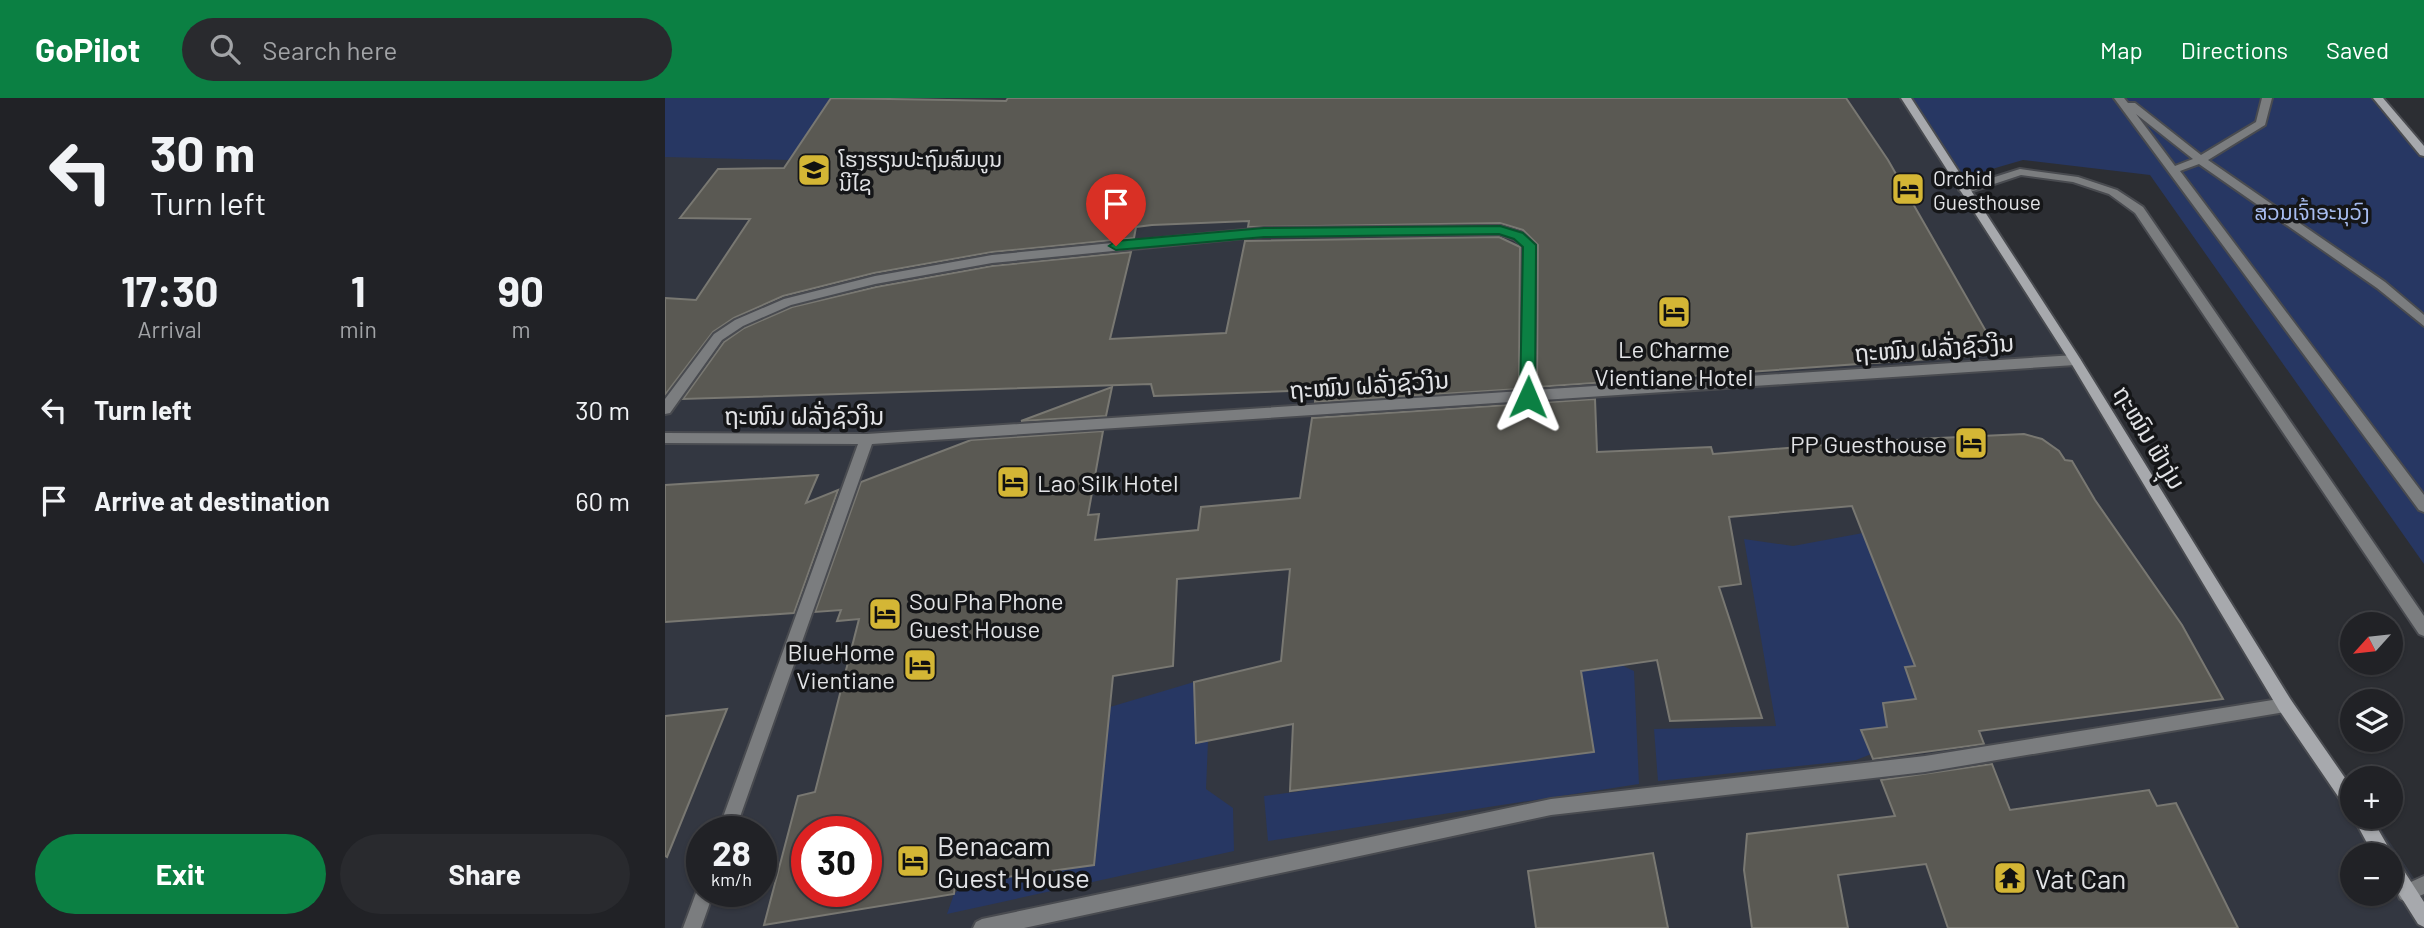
<!DOCTYPE html>
<html lang="en">
<head>
<meta charset="utf-8">
<style>
  :root { --surface:#212226; --page:#292a2e; --text:#f1f3f6; --muted:#a2a4a7; --line:#3e3f43; --accent:#0b8043 }
  body { margin:0; font-family:Barlow,"Noto Sans Lao",sans-serif; background:var(--page); color:var(--text); height:100vh; display:flex; flex-direction:column; font-size:26px; white-space:nowrap }
  * { box-sizing:border-box; margin:0 }
  p { font-size:23px; color:var(--muted) }
  .icon { flex:none; width:38px; height:38px; fill:none; stroke:currentColor; stroke-width:2; stroke-linecap:round; stroke-linejoin:round }
  .map { position:relative; flex:1; overflow:hidden }
  .details { display:flex; flex-direction:column; background:var(--surface); width:665px }
  .details>* { flex:none }
  .top-card { background:#212226; color:var(--text); overflow:hidden }
  .needle { width:46px; rotate:243deg }
  .tools { position:absolute; left:1675px; top:514px; display:grid; gap:14px }
  .tools a { display:grid; place-items:center; width:63px; height:63px; border-radius:50%; background:var(--surface); box-shadow:0 2px 5px #0004,0 0 0 2px var(--line); font-size:35px }
  .speed { position:absolute; left:21px; top:718px; display:flex; gap:14px; font-size:35px; font-weight:700; text-align:center }
  .speed>* { display:grid; place-content:center; width:91px; height:91px; border-radius:50%; background:var(--surface); box-shadow:0 2px 5px #0004,0 0 0 2px var(--line); line-height:1 }
  .speed small { font-size:18px; font-weight:400 }
  .speed .limit { border:10px solid #d22; background:#fff; color:#111 }
  .pin { position:absolute; display:grid; place-items:center; width:60px; height:60px; color:#fff; margin:-72px -30px; border-radius:50% 50% 50% 0; rotate:-45deg; box-shadow:0 0 7px #0007 }
  .pin .icon { rotate:45deg }
  .me { position:absolute; width:77px; margin:-38px; rotate:1deg; stroke-linejoin:round; filter:drop-shadow(0 0 5px #0008) }
  .turn { display:flex; align-items:center; gap:24px; height:147px; padding:0 35px; font-size:32px }
  .turn .icon { width:91px; height:91px; stroke-width:2.5 }
  .turn b { display:block; font-size:49px; line-height:60px }
  .eta { display:flex; justify-content:space-evenly; align-items:center; height:119px; text-align:center }
  .eta b { font-size:42px; font-weight:700; line-height:49px }
  .primary-button { display:flex; gap:14px; margin-top:auto; padding:14px 35px }
  .primary-button a { flex:1; height:80px; border-radius:42px; background:var(--accent); color:#fff; font-size:28px; font-weight:700; line-height:80px; text-align:center }
  .primary-button a+a { background:var(--page); color:var(--text) }
  ul { padding:0; list-style:none }
  li { display:flex; align-items:center; gap:21px; height:91px; padding:0 35px }
  li div { flex:1 }
  li b { display:block; font-size:26px }
  li em { font-style:normal }
  header { display:flex; align-items:center; gap:42px; box-sizing:border-box; height:98px; padding:0 35px; background:var(--accent); color:#fff }
  header strong { font-size:33px }
  nav { display:flex; gap:38px; margin-inline-start:auto; font-size:24px }
  .search { width:490px; height:63px; background:var(--page); display:flex; align-items:center; gap:18px; box-sizing:border-box; padding:0 24px; border-radius:38px; color:var(--muted); font-size:26px }
  main { display:flex; flex:1; min-height:0 }
  .map>svg:first-child { display:block }
  .built { fill:#333741; fill-rule:evenodd }
  .green { fill:#273763 }
  .building { fill:#5a5953; stroke:#797872; stroke-width:2; fill-rule:evenodd }
  .lines { fill:none; stroke-linecap:round; stroke-linejoin:round }
  .lane-casing { stroke:#494b50; stroke-width:4 }
  .street-casing { stroke:#494b50; stroke-width:4 }
  .secondary-casing { stroke:#494b50; stroke-width:4 }
  .lane { fill:#7b7d7f; fill-rule:evenodd }
  .street { fill:#7b7d7f; fill-rule:evenodd }
  .secondary { fill:#a7a9ad; fill-rule:evenodd }
  .route { fill:#0b8043; stroke:#07532c; stroke-width:2 }
  .labels { text-anchor:middle; dominant-baseline:central; stroke-width:7; stroke-linejoin:round; paint-order:stroke }
  .far-poi-label { font-size:21px; fill:#e2e3e6; stroke:#151618; text-anchor:start }
  .far-park-label { font-size:21px; fill:#a8bdf1; stroke:#151618 }
  .street-label { font-size:24px; fill:#e2e3e6; stroke:#151618 }
  .poi-label { font-size:24px; fill:#e2e3e6; stroke:#151618; text-anchor:end }
  .near-poi-label { font-size:28px; fill:#e2e3e6; stroke:#151618; text-anchor:start }
</style>
</head>
<body>
<header>
<strong>GoPilot</strong>
<div class="search"><svg class="icon" aria-label="search" viewBox="0 0 24 24"><circle cx="10" cy="10" r="6"/><path d="M15 15l6 6"/></svg>Search here</div>
<nav><a>Map</a><a>Directions</a><a>Saved</a></nav>
</header>
<main>
<section class="details">
<div class="top-card">
<div class="turn"><svg class="icon" aria-label="left" viewBox="0 0 24 24"><path d="M17 20v-9H6M10 6l-5 5 5 5"/></svg><div><b>30 m</b>Turn left</div></div>
</div>
<div class="eta">
<div><b>17:30</b><p>Arrival</p></div>
<div><b>1</b><p>min</p></div>
<div><b>90</b><p>m</p></div>
</div>
<ul>
<li><svg class="icon" aria-label="left" viewBox="0 0 24 24"><path d="M17 20v-9H6M10 6l-5 5 5 5"/></svg><div><b>Turn left</b></div><em>30 m</em></li>
<li><svg class="icon" aria-label="arrive" viewBox="0 0 24 24"><path d="M6 21V4h12l-3 4 3 4H6"/></svg><div><b>Arrive at destination</b></div><em>60 m</em></li>
</ul>
<div class="primary-button"><a>Exit</a><a>Share</a></div>
</section>
<div class="map">
<svg width="1759" height="830" viewBox="0 0 1759 830">
  <rect width="100%" height="100%" fill="#2c2e33"/>
  <path class="built" d="M 0,0 L 1243,0 L 1415,262 L 1630,606 L 1687,689 L 1687,719 L 1708,719 L 1759,795 L 1759,830 L 0,830 ZM 37,733 L 96,733 L 96,793 L 37,793 ZM 142,733 L 201,733 L 201,793 L 142,793 ZM 1687,758 L 1726,758 L 1726,796 L 1687,796 Z"/>
  <g class="green">
    <polygon points="0,0 166,0 124,62 0,59"/>
    <polygon points="1243,0 1715,0 1759,52 1759,466 1485,77 1358,62 1296,80"/>
    <polygon points="1198,435 1250,568 1240,569 1251,601 1218,605 1222,629 1196,632 1209,655 1191,662 993,683 989,631 1111,628 1079,441 1128,448"/>
    <polygon points="956,567 969,573 974,686 603,743 599,698 929,654 916,573"/>
    <polygon points="529,584 531,645 543,643 541,691 568,710 569,753 282,816 289,796 303,784 429,767 445,609"/>
  </g>
  <g class="building">
    <polygon points="166,0 341,3 343,0 1181,0 1223,62 1334,256 872,289 873,147 858,132 835,125 583,129 584,123 487,127 471,129 469,140 327,154 209,175 118,198 69,220 48,234 0,297 0,200 31,202 85,121 15,120 53,71 119,70"/>
    <polygon points="834,139 855,149 854,291 650,304 651,292 489,298 486,286 18,301 59,244 79,230 127,209 211,189 327,168 466,154 445,241 561,235 580,143"/>
    <polygon points="447,289 441,318 356,323"/>
    <path d="M 930,301 L 932,354 L 1046,349 L 1048,356 L 1209,343 L 1359,336 L 1377,341 L 1394,353 L 1400,362 L 1407,363 L 1430,402 L 1517,527 L 1558,601 L 1314,633 L 1319,646 L 1208,661 L 1196,632 L 1222,629 L 1218,605 L 1251,601 L 1240,569 L 1250,568 L 1187,408 L 1064,419 L 1076,486 L 1054,489 L 1097,620 L 1005,623 L 992,562 L 916,573 L 929,654 L 625,693 L 628,626 L 531,645 L 529,584 L 616,563 L 625,471 L 512,481 L 508,568 L 448,578 L 429,767 L 290,786 L 289,796 L 99,827 L 133,698 L 150,694 L 194,521 L 172,523 L 176,512 L 150,514 L 196,384 L 306,342 L 438,333 L 423,417 L 434,416 L 430,442 L 533,432 L 536,409 L 635,400 L 647,320 ZM 142,733 L 201,733 L 201,793 L 142,793 Z"/>
    <polygon points="153,377 141,405 173,392 129,515 0,524 0,387"/>
    <polygon points="62,611 2,759 0,758 0,618"/>
    <polygon points="1327,666 1345,712 1484,692 1492,708 1511,705 1573,830 1283,830 1261,766 1173,777 1183,830 1087,830 1079,772 1082,736 1230,718 1216,682"/>
    <polygon points="988,755 1003,830 871,830 863,773"/>
  </g>
  <g class="lines">
    <defs>
      <g id="lane">
        <polygon points="1355,71 1413,79 1452,92 1478,109 1759,518 1759,538 1754,536 1470,115 1444,96 1408,84 1356,77 1299,96 1294,92 1295,90"/>
        <polygon points="1759,778 1759,796 1741,804 1735,801 1732,795 1735,789"/>
      </g>
      <g id="street">
        <path d="M 1449,0 L 1459,0 L 1463,5 L 1470,5 L 1536,57 L 1591,24 L 1597,0 L 1607,0 L 1600,27 L 1543,62 L 1720,184 L 1759,217 L 1759,228 L 1712,190 L 1534,66 L 1515,73 L 1759,397 L 1759,414 L 1754,412 ZM 1471,16 L 1528,61 L 1510,68 Z"/>
        <polygon points="835,128 857,135 870,147 869,292 1410,257 1416,262 1410,267 207,346 70,733 53,733 193,346 0,345 0,335 202,336 857,293 858,148 849,141 834,136 599,138 327,165 210,186 126,207 78,228 57,242 5,315 0,316 0,301 49,236 70,222 119,201 210,178 327,157 599,130"/>
        <polygon points="1620,600 1626,602 1628,607 1626,612 1620,614 1260,674 886,717 359,830 308,830 311,824 317,821 886,701 1260,658"/>
        <polygon points="37,786 37,793 49,793 36,830 18,830 34,787"/>
      </g>
      <g id="secondary">
        <polygon points="1236,0 1246,0 1414,259 1626,602 1687,690 1687,712 1681,710 1614,612 1406,265"/>
        <polygon points="1708,0 1718,0 1759,48 1759,58 1755,57"/>
        <polygon points="1688,719 1706,719 1725,752 1727,760 1732,762 1759,804 1759,829 1753,826 1726,783 1726,758 1709,758"/>
      </g>
    </defs>
    <use href="#lane" class="lane-casing"/>
    <use href="#street" class="street-casing"/>
    <use href="#secondary" class="secondary-casing"/>
    <use href="#lane" class="lane"/>
    <use href="#street" class="street"/>
    <use href="#secondary" class="secondary"/>
  </g>
  <polygon class="route" points="835,128 858,135 871,147 870,299 863,304 855,299 858,149 849,141 834,136 599,139 451,152 444,148 451,143 599,130"/>
  <defs>
    <symbol id="school-square" viewBox="-11 -11 22 22"><rect x="-9" y="-9" width="18" height="18" rx="4" fill="#d4b635" stroke="#151618"/><path d="M0-5L7-2L0 1L-7-2ZM-4 1L0 2.5L4 1V4Q0 6-4 4Z" fill="#111"/></symbol>
    <symbol id="hotel-square" viewBox="-11 -11 22 22"><rect x="-9" y="-9" width="18" height="18" rx="4" fill="#d4b635" stroke="#151618"/><path d="M-6-4.5h1.5V1H6V5H4.5V3h-9V5H-6ZM-4 0a1.8 1.8 0 1 1 3.6 0ZM.5 0V-2.5h3Q6-2.5 6 0Z" fill="#111"/></symbol>
    <symbol id="temple-square" viewBox="-11 -11 22 22"><rect x="-9" y="-9" width="18" height="18" rx="4" fill="#d4b635" stroke="#151618"/><path d="M0-6L5-2H3V0L6.5 2.5H4V6H1.5V3h-3V6H-4V2.5H-6.5L-3 0V-2H-5Z" fill="#111"/></symbol>
  </defs>
  <g fill-rule="evenodd">
    <use href="#school-square" x="130" y="53" width="38" height="38"/>
    <use href="#hotel-square" x="1224" y="72" width="38" height="38"/>
    <use href="#hotel-square" x="990" y="195" width="38" height="38"/>
    <use href="#hotel-square" x="1287" y="326" width="38" height="38"/>
    <use href="#hotel-square" x="329" y="365" width="38" height="38"/>
    <use href="#hotel-square" x="201" y="497" width="38" height="38"/>
    <use href="#hotel-square" x="236" y="548" width="38" height="38"/>
    <use href="#hotel-square" x="229" y="744" width="38" height="38"/>
    <use href="#temple-square" x="1326" y="761" width="38" height="38"/>
  </g>
  <g class="labels">
    <g class="far-poi-label">
      <text x="174" y="60">ໂຮງຮຽນປະຖົມສົມບູນ<tspan x="174" dy="24">ນີໄຊ</tspan></text>
      <text x="1268" y="79">Orchid<tspan x="1268" dy="24">Guesthouse</tspan></text>
    </g>
    <g class="far-park-label">
      <text x="1647" y="113">ສວນເຈົ້າອະນຸວົງ</text>
    </g>
    <g class="street-label">
      <text transform="translate(1269 249) rotate(-4)">ຖະໜົນ ຝລັ່ງຊົວງິນ</text>
      <text transform="translate(704 286) rotate(-4)">ຖະໜົນ ຝລັ່ງຊົວງິນ</text>
      <text x="139" y="317">ຖະໜົນ ຝລັ່ງຊົວງິນ</text>
      <text transform="translate(1485 339) rotate(59)">ຖະໝົນ ຟ້າງຸ່ມ</text>
    </g>
    <g class="poi-label">
      <text x="1009" y="250" text-anchor="middle">Le Charme<tspan x="1009" dy="28">Vientiane Hotel</tspan></text>
      <text x="1282" y="345">PP Guesthouse</text>
      <text x="372" y="384" text-anchor="start">Lao Silk Hotel</text>
      <text x="244" y="502" text-anchor="start">Sou Pha Phone<tspan x="244" dy="28">Guest House</tspan></text>
      <text x="230" y="553">BlueHome<tspan x="230" dy="28">Vientiane</tspan></text>
    </g>
    <g class="near-poi-label">
      <text x="272" y="747">Benacam<tspan x="272" dy="32">Guest House</tspan></text>
      <text x="1370" y="780">Vat Can</text>
    </g>
  </g>
</svg>
<div class="tools">
<a><svg class="needle" viewBox="-14 -14 28 28"><path d="M0-13l5 13h-10z" fill="#e53935"/><path d="M0 13l5-13h-10z" fill="#a2a4a7"/></svg></a>
<a><svg class="icon" aria-label="layers" viewBox="0 0 24 24"><path d="M12 4l9 5-9 5-9-5zM3 14l9 5 9-5"/></svg></a>
<a>+</a>
<a>−</a>
</div>
<div class="speed"><div>28<small>km/h</small></div><div class="limit">30</div></div>
<div class="pin" style="left:451px;top:148px;background:#d93025"><svg class="icon" aria-label="arrive" viewBox="0 0 24 24"><path d="M6 21V4h12l-3 4 3 4H6"/></svg></div>
<svg class="me" style="left:863px;top:299px" viewBox="-20 -20 40 40"><path d="M0-17L14 15 0 8-14 15z" fill="#0b8043" stroke="#fff" stroke-width="4"/></svg>
</div>
</main>
</body>
</html>
